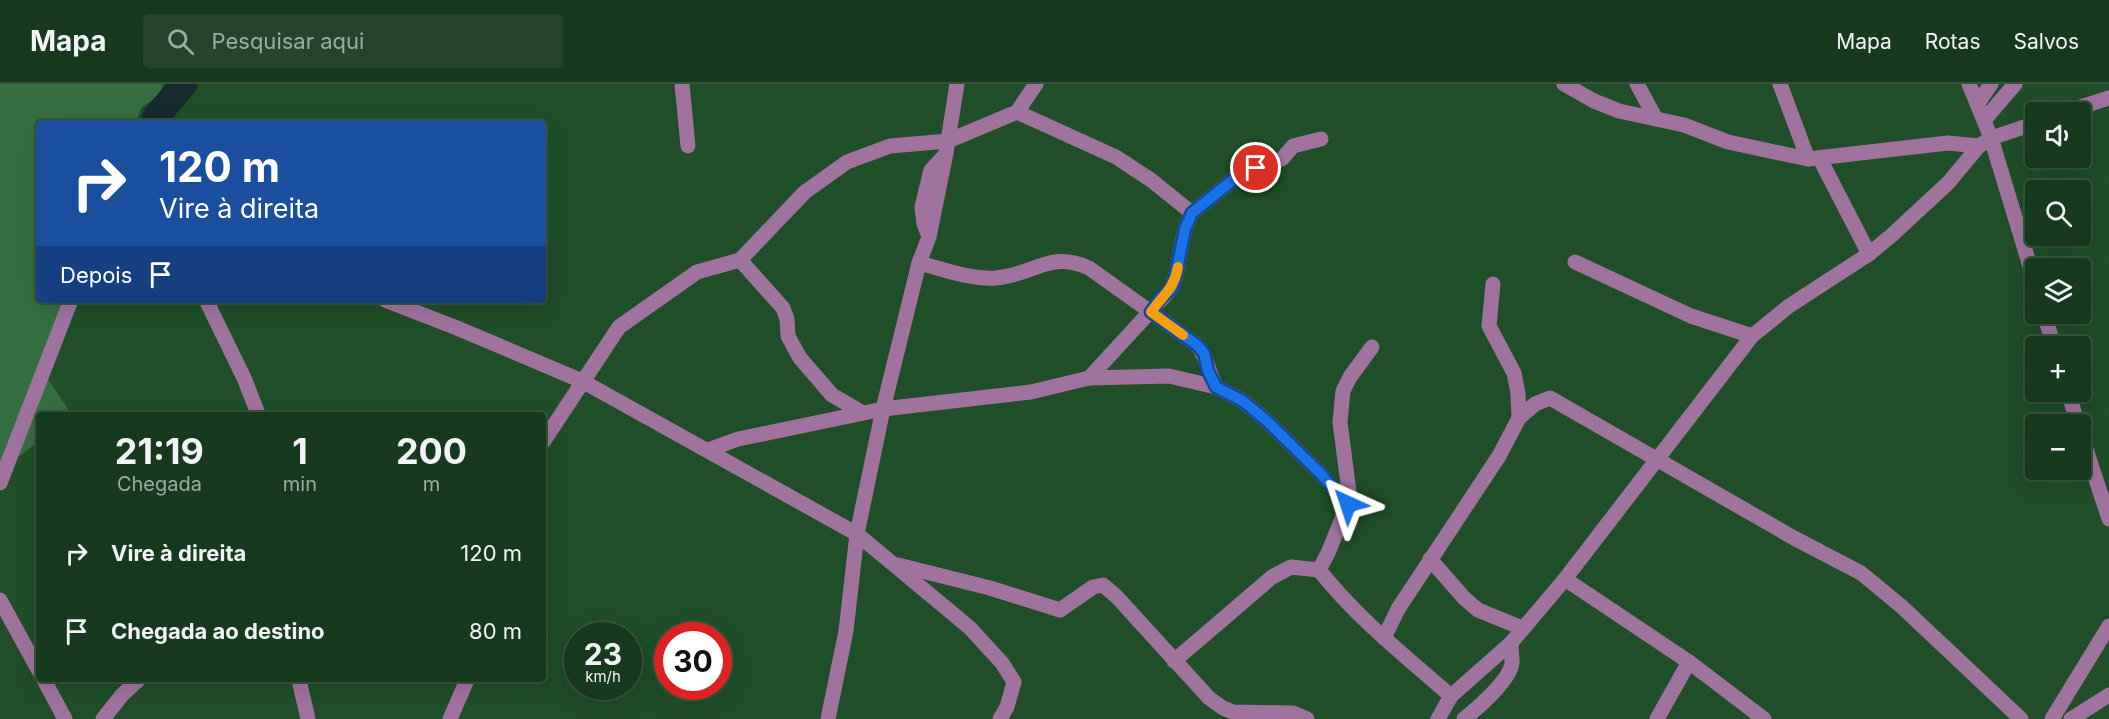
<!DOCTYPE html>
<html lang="pt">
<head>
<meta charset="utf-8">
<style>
  :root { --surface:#173a1e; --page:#24452b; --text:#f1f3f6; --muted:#9eada4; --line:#36543c }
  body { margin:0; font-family:Inter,sans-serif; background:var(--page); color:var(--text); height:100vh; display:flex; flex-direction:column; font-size:22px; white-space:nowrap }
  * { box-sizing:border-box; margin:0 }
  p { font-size:20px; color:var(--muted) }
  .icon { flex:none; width:33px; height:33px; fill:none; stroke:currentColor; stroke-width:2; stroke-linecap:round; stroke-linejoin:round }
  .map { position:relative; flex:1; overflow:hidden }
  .details { position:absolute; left:36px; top:328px; width:510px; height:270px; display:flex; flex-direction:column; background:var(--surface); border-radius:6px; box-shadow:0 6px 24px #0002,0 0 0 2px var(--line) }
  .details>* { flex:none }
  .hud { position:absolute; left:36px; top:36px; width:510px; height:183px; border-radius:6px; box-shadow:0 6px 24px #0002,0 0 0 2px var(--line); background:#1a4fa0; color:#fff; overflow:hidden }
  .buttons { position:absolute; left:2025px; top:18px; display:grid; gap:12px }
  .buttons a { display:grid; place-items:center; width:66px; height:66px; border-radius:6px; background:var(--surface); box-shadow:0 6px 24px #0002,0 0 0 2px var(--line); font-size:30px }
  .speed { position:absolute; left:564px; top:538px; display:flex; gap:12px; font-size:30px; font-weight:700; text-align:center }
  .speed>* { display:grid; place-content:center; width:78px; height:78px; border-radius:50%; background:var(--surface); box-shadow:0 6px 24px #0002,0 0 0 2px var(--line); line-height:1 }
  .speed small { font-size:15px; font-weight:400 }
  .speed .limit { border:9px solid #d22; background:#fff; color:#111 }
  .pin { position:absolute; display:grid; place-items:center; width:51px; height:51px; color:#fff; margin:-26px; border:3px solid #fff; border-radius:50%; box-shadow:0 2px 6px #0007 }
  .me { position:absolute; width:66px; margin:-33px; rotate:318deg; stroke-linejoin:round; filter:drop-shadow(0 0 4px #0008) }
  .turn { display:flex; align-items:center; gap:21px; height:126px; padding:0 24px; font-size:27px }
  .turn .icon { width:78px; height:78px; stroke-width:2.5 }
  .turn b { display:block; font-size:42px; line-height:51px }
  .then { display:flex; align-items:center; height:57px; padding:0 24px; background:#0003; gap:12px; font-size:22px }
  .eta { display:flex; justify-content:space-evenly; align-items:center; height:102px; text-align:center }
  .eta b { font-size:36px; font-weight:700; line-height:42px }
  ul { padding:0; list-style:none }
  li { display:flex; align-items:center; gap:18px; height:78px; padding:0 24px }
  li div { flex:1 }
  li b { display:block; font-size:22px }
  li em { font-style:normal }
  header { display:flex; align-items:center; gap:36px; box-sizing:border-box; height:84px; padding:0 30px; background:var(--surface); border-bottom:2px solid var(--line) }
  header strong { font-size:28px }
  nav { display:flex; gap:33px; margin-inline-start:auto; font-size:21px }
  .search { width:420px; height:54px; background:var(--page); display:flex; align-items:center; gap:15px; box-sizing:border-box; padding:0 21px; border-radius:6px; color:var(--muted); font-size:22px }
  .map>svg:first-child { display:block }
  .green { fill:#356f3f }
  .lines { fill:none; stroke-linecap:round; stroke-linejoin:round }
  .river { stroke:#172a2d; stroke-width:27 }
  .minor { stroke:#a0739f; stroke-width:15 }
  .route-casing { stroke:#114b97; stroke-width:15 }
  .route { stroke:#1a73e8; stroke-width:10 }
  .slow { stroke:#f59e0b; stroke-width:10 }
</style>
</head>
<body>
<header>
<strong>Mapa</strong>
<div class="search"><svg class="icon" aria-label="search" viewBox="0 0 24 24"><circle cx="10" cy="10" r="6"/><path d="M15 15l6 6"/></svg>Pesquisar aqui</div>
<nav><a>Mapa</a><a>Rotas</a><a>Salvos</a></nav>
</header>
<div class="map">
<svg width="2109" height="635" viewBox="0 0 2109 635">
  <rect width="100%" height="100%" fill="#1f4e28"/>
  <polygon class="green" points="0,0 163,0 160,11 142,23 135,39 39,39 39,216 68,216 44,289 72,331 39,332 39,357 8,381 0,399"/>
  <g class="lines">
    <polyline class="river" points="155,34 184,0"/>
    <g class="minor">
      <polyline points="682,0 688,62"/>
      <polyline points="1564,0 1594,17 1619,27 1684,41 1728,58 1808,75 1948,59 1979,62"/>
      <polyline points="1637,0 1656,35"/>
      <polyline points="1780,0 1808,75"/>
      <polyline points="1969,0 1991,54 2036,202"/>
      <polyline points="1978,19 1991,0"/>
      <polyline points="1017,28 1116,73 1151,96 1192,129"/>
      <polyline points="2065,28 2109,14"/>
      <polyline points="1985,35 2015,0"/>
      <polyline points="1820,75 1869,170"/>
      <polyline points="928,150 924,140 922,123 931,86 945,71"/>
      <polyline points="740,176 783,224 787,235 788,252 800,274 832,311 863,329"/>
      <polyline points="1575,178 1691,232 1752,252"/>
      <path d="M 919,179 C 943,185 970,196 996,194 C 1034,191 1049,166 1089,184 L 1197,261 C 1207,273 1209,289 1216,303"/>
      <polyline points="1493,200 1489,242 1514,289 1518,309 1519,334"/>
      <polyline points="206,216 244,294 259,332"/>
      <polyline points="385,216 457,244 582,297 857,450 970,544 1002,579 1014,598 1007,623 1000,635"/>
      <polyline points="2044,230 2054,262"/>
      <path d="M 1372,263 L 1350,293 L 1343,307 L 1340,338 L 1349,408 L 1348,420 L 1328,469 L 1319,486 C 1357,534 1405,572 1451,612"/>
      <polyline points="1089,294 1171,205 1175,195 1185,145 1192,129 1234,95 1255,84 1282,75 1293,62 1321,55"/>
      <polyline points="2068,308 2078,340"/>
      <polyline points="2080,347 2109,435"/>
      <polyline points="543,358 619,243 697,188 740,176 805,108 847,78 890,62 948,57 1017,28 1036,0"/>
      <polyline points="708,366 738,355 883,325 1031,308 1089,294 1169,292 1216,303 1243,317 1267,337 1321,390 1348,420"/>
      <polyline points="0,399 71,216"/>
      <polyline points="1430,475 1464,514 1478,526 1522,544"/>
      <polyline points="898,481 990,504 1060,526 1093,503 1103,501 1117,513 1209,614 1223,624 1233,628 1293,629 1307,635"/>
      <polyline points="1565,495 1689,578 1764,635"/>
      <polyline points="0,516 39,587"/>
      <polyline points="1384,554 1398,525 1499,372 1519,334 1535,320 1550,314 1794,454 1861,489 1901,522 2021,635"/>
      <polyline points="1174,577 1272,493 1291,483 1319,486"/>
      <polyline points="44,596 65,635"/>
      <polyline points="299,596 308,635"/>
      <polyline points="103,635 122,611 138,596"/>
      <polyline points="450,635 467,596"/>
      <polyline points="828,635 846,547 857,450 883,325 919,179 929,153 946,69 957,0"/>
      <polyline points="1438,635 1451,612 1511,559 1565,495 1752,252 1789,222 1869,170 1892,151 1948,99 1979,62 1991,54 2036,39"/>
      <path d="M 1464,635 C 1478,624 1510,596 1512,579 C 1512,572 1511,565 1511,559"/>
      <polyline points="1657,635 1689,578"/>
      <polyline points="2052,635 2109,542"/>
      <polyline points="2071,635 2109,611"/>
    </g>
  </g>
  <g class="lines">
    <defs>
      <polyline id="route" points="1256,84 1234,95 1192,129 1185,145 1175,195 1171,205 1161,214 1151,228 1197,261 1204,269 1208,287 1216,303 1243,317 1267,337 1321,390 1348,420"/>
    </defs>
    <use href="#route" class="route-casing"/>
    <use href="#route" class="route"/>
    <path class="slow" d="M 1178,183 C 1174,205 1163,211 1151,228 L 1183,251"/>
  </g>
</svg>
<div class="buttons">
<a><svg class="icon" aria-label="sound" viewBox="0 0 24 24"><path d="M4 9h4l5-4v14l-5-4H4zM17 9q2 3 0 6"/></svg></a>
<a><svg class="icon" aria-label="search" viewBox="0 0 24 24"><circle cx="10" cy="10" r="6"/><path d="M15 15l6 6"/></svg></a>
<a><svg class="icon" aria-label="layers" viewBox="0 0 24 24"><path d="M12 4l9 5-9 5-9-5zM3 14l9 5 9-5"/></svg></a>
<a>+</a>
<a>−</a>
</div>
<div class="speed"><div>23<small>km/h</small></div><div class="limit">30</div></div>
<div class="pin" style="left:1256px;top:84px;background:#d93025"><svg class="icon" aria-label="arrive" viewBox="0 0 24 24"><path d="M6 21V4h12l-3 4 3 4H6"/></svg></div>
<svg class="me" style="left:1348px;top:420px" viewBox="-20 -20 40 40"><path d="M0-17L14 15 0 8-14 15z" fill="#1a73e8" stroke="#fff" stroke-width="4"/></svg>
<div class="hud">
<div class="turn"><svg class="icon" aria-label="right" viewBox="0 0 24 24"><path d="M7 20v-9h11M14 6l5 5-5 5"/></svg><div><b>120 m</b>Vire à direita</div></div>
<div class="then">Depois<svg class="icon" aria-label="arrive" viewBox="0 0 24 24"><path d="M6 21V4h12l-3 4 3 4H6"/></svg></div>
</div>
<section class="details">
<div class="eta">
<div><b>21:19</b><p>Chegada</p></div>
<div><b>1</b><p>min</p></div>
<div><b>200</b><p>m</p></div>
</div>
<ul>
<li><svg class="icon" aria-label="right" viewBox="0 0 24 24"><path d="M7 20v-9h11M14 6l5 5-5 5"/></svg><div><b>Vire à direita</b></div><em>120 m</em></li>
<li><svg class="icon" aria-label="arrive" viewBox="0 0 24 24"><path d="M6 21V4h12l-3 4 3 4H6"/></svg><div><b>Chegada ao destino</b></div><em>80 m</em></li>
</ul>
</section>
</div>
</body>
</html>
